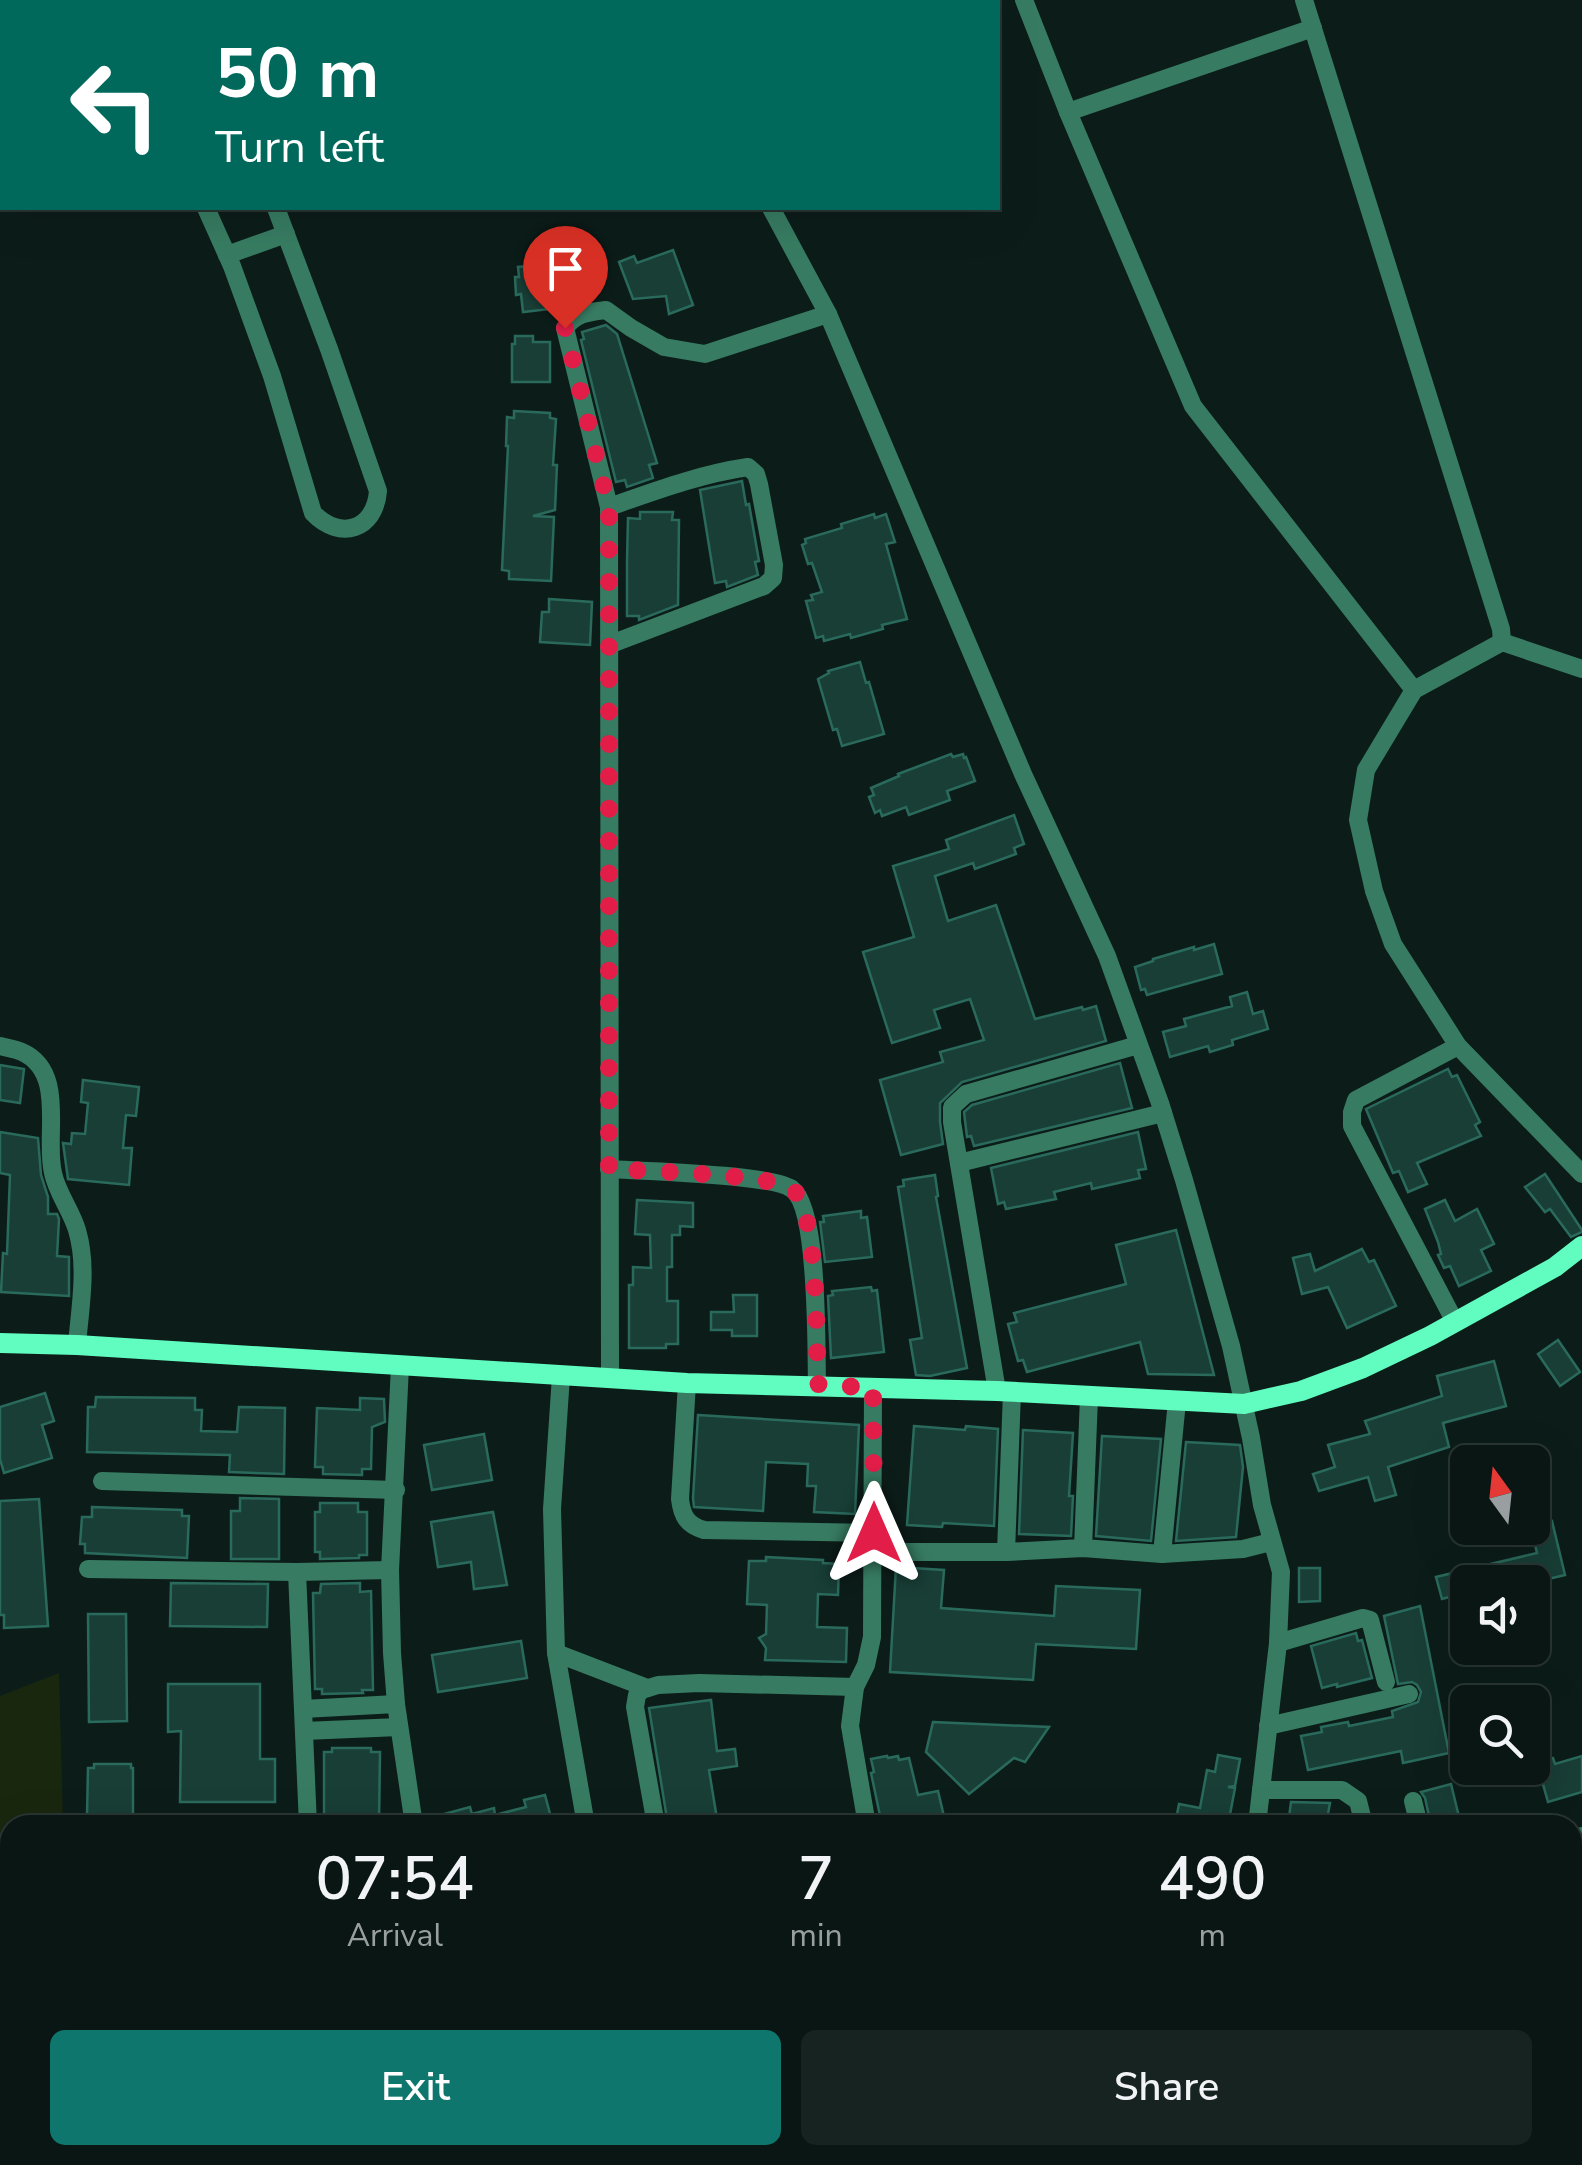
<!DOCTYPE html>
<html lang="en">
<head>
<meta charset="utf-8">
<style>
  :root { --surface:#091613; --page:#172321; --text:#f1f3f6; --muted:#999fa0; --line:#293533; --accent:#0f766e }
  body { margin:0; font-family:"Nunito Sans",sans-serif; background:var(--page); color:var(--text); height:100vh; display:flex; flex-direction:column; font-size:38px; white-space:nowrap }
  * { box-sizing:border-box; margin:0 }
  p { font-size:32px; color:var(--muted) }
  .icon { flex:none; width:55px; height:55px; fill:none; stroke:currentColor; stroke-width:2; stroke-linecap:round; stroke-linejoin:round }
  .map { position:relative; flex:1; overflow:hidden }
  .details { position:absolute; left:0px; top:1815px; width:1582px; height:350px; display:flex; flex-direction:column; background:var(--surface); border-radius:30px 30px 0 0; box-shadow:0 10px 40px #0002,0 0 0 2px var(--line) }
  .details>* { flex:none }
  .top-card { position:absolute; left:0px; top:0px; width:1000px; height:210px; box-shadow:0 10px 40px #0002,0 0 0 2px var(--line); background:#00695c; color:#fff; overflow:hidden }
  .needle { width:65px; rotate:345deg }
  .fabs { position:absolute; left:1450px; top:1445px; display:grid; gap:20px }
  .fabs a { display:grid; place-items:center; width:100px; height:100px; border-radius:15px; background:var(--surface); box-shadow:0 10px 40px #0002,0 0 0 2px var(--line); font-size:50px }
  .pin { position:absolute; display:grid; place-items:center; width:85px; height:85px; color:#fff; margin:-102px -42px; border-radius:50% 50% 50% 0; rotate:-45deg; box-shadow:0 0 10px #0007 }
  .pin .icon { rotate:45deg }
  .me { position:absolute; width:110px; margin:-55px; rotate:0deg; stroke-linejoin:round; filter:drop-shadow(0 0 8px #0008) }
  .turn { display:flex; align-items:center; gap:35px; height:210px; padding:0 50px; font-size:45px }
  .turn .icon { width:130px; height:130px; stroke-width:2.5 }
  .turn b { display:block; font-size:70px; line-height:85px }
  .eta { display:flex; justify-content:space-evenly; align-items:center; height:170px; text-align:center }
  .eta b { font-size:60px; font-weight:600; line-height:70px }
  .button { display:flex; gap:20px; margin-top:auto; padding:20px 50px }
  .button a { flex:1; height:115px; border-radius:15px; background:var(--accent); color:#fff; font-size:40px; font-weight:600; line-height:115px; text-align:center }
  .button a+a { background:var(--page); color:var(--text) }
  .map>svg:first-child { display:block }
  .green { fill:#1a270f }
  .building { fill:#183e36; stroke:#2a6a5c; stroke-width:2.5 }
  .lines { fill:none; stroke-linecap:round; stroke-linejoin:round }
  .street { stroke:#377c62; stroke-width:18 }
  .secondary { stroke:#61fdc0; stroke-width:20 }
  .highway { stroke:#5845fd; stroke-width:30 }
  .route { stroke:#e11d48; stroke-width:18; stroke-dasharray:0 32.4 }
</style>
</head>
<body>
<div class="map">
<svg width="1582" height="2165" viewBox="0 0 1582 2165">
  <rect width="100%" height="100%" fill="#0c1d19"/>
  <polygon class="green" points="59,1673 63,1825 10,1825 10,1926 0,1926 0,1696"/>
  <g class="building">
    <polygon points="673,250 693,305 669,314 666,296 633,299 619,262 634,256 637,263"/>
    <polygon points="583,261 588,300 561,307 550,271 550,309 523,312 521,294 516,295 515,277 519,277 518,267"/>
    <polygon points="606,325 617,334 657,463 649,465 653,478 627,487 625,480 616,482 581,340 584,339 582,332"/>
    <polygon points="515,336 533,336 533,342 550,342 550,382 512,382 512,344 515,344"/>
    <polygon points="514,411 550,413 550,418 556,419 553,465 557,465 555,510 533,516 554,517 551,581 509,579 509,571 502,570 508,446 506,446 507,417 514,418"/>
    <polygon points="742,481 746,505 749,504 759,561 755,562 758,575 727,587 726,581 715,583 700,490"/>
    <polygon points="640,512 673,512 672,520 679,520 678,605 639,620 639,616 627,616 627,562 628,518 640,519"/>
    <polygon points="874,514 875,518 886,514 895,542 886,544 907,619 882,625 883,629 851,638 850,634 824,641 823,636 816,638 806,601 813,600 811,595 822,592 812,563 808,564 802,545 806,543 805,539 842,528 841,524"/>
    <polygon points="549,599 592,602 590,645 540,642 542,612 549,612"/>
    <polygon points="860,662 866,683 869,682 884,734 842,746 837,729 833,730 818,679 829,673 828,671"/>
    <polygon points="951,754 953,757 963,754 964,758 966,757 975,781 947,791 950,800 909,815 906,807 882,816 880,810 875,813 869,797 874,795 871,788 899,776 898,774"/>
    <polygon points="1014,815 1024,844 1014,848 1016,854 975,869 973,863 935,876 948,921 996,905 1035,1019 1082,1007 1083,1010 1096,1006 1106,1041 962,1082 940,1103 940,1122 943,1144 901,1155 880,1080 943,1062 940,1052 984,1040 970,999 934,1010 940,1028 892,1043 863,952 914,937 893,866 949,849 946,840"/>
    <polygon points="1214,944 1222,974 1147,995 1145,989 1141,990 1135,967 1153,961 1153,959 1194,947 1194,950"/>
    <polygon points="1247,992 1253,1014 1263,1011 1268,1029 1232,1040 1233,1045 1210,1052 1208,1046 1170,1057 1163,1032 1186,1026 1184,1019 1232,1006 1230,997"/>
    <polygon points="1120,1063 1132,1108 974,1146 971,1136 967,1137 964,1112 972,1105"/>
    <polygon points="0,1065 24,1069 20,1103 0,1100"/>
    <polygon points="1448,1069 1452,1077 1457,1075 1480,1122 1475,1125 1481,1136 1417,1163 1427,1184 1408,1192 1399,1171 1393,1173 1366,1109"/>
    <polygon points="83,1080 139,1087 136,1116 126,1115 123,1148 132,1148 129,1185 68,1179 63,1143 71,1144 72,1133 85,1134 88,1103 81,1102"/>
    <polygon points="0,1132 38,1138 41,1175 48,1197 48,1214 57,1214 59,1219 57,1256 69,1257 69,1296 1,1292 3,1253 7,1254 10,1175 0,1173"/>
    <polygon points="1138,1132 1146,1169 1138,1170 1140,1178 1092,1189 1091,1183 1054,1192 1056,1199 1006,1209 1004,1202 998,1204 991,1168"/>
    <polygon points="1545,1174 1582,1230 1582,1232 1571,1237 1550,1209 1545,1212 1525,1187"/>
    <polygon points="935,1175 938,1196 936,1197 967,1368 930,1376 916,1375 910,1340 922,1338 898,1187 904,1186 903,1180"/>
    <polygon points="637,1200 693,1203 693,1227 680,1226 680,1235 672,1235 672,1267 667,1267 667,1301 678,1301 678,1344 666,1344 666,1348 629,1348 629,1285 633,1285 633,1267 651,1268 650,1235 635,1234"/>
    <polygon points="1445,1200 1455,1221 1477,1209 1494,1244 1481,1250 1491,1271 1459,1286 1450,1266 1444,1268 1438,1255 1441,1254 1438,1242 1425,1209"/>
    <polygon points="861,1211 861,1218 867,1217 872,1257 825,1262 820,1222 824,1222 823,1216"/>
    <polygon points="1176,1230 1214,1375 1148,1374 1140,1342 1027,1372 1023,1360 1018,1361 1008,1324 1017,1322 1014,1313 1126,1284 1116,1245"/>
    <polygon points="1362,1249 1369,1262 1374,1260 1396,1306 1347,1328 1328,1287 1302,1294 1293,1258 1310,1254 1315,1271"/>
    <polygon points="871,1287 872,1291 877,1290 884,1352 831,1358 828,1296 833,1295 832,1291"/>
    <polygon points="733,1295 757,1295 757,1336 732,1336 732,1330 711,1330 711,1312 734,1312"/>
    <polygon points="1558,1340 1580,1372 1560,1386 1538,1354"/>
    <polygon points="1494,1361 1506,1406 1443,1423 1449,1447 1388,1467 1396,1495 1375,1501 1368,1477 1319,1491 1313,1474 1335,1467 1328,1445 1370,1434 1365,1421 1442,1396 1437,1376"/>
    <polygon points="45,1393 54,1421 42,1425 52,1458 4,1473 0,1459 0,1407"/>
    <polygon points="96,1397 195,1398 195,1410 202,1410 201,1431 237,1432 239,1407 285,1408 284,1474 229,1472 230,1455 87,1452 88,1407 95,1407"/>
    <polygon points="360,1398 384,1399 385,1422 372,1427 371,1469 362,1469 362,1475 323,1474 323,1467 315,1467 317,1408 360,1410"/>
    <polygon points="698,1415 859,1425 855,1514 814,1512 816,1486 807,1486 808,1464 766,1462 763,1511 694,1507 693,1498"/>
    <polygon points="914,1426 965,1430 966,1426 998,1429 994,1526 943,1523 942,1527 907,1525"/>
    <polygon points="1023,1430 1073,1433 1069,1496 1073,1496 1071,1536 1019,1534"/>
    <polygon points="484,1434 492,1480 432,1490 424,1445"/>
    <polygon points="1102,1436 1161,1439 1151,1541 1096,1536"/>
    <polygon points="1186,1442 1240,1445 1243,1467 1236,1537 1176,1541"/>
    <polygon points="1532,1481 1535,1481 1549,1522 1552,1521 1565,1575 1544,1580 1543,1574 1511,1582 1461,1582 1464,1593 1442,1599 1436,1577 1537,1553 1532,1532"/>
    <polygon points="240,1498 279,1499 279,1559 231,1559 231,1511 240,1511"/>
    <polygon points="39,1499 48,1626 4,1628 4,1615 0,1615 0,1501"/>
    <polygon points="320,1503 358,1503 358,1512 367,1512 367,1555 359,1555 359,1558 320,1559 320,1552 315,1552 315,1512 320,1512"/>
    <polygon points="92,1507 182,1510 182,1516 189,1516 187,1558 85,1553 85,1544 80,1544 82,1517 92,1517"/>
    <polygon points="493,1512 507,1585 474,1589 471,1562 438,1567 431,1522"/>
    <polygon points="766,1557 823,1560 823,1563 839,1564 838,1595 818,1594 817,1627 847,1628 846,1662 765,1660 766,1648 759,1638 766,1634 767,1605 747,1604 749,1561 766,1561"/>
    <polygon points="896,1567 944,1570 941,1608 1054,1616 1056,1586 1140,1590 1136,1649 1036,1644 1033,1680 890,1672"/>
    <polygon points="1299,1568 1320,1568 1320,1601 1299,1602"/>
    <polygon points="171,1583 268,1584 267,1627 170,1626"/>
    <polygon points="360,1583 360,1592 371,1591 373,1690 362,1690 363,1693 322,1694 322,1689 315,1689 313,1593 320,1593 321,1584"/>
    <polygon points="1420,1606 1449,1753 1403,1763 1401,1751 1308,1770 1301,1736 1322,1732 1321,1727 1348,1722 1349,1726 1393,1717 1392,1711 1418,1702 1421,1692 1417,1685 1412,1682 1398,1684 1384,1616"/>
    <polygon points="88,1614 126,1614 127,1721 89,1722"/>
    <polygon points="1356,1633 1358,1641 1362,1640 1372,1678 1337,1687 1337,1684 1322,1688 1311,1646"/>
    <polygon points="521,1641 527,1678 438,1692 432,1655"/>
    <polygon points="168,1684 260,1684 260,1759 275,1759 275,1802 180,1802 181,1731 168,1732"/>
    <polygon points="711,1700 717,1751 735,1749 737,1766 709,1770 718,1825 668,1825 649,1708"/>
    <polygon points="933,1722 1049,1727 1025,1762 1014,1758 969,1794 926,1752"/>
    <polygon points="332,1748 371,1748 371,1752 380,1752 379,1825 324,1825 324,1752 332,1752"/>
    <polygon points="1218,1755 1240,1759 1235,1786 1228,1787 1235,1788 1228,1825 1175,1825 1179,1804 1200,1808 1207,1770 1215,1772"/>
    <polygon points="887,1756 888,1758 898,1756 899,1760 909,1758 918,1795 938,1791 946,1825 882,1825 871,1773 874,1772 871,1759"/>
    <polygon points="1582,1756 1582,1792 1548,1802 1537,1763 1553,1758 1555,1764"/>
    <polygon points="94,1764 131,1764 131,1768 133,1768 133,1825 96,1825 95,1816 87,1815 88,1768 94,1768"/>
    <polygon points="1451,1784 1461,1825 1431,1825 1425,1798 1421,1792"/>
    <polygon points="545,1795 553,1825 426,1825 426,1819 470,1807 472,1814 494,1808 495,1815 526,1807 524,1800"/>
    <polygon points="1291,1802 1330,1803 1326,1825 1288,1825"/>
  </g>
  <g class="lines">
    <g class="street">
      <polyline points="111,0 113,2"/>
      <polyline points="179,0 180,2"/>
      <polyline points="377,0 379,2"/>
      <polyline points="662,0 663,2"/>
      <polyline points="1024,0 1068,112 1193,406 1414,690"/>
      <polyline points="1304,0 1501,629 1502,642"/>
      <polyline points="1068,112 1313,28"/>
      <path d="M 206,208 L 232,266 L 272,376 L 313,513 C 340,541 375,530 378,491 L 329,349 L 276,208"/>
      <polyline points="771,208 828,314 1023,774 1107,956 1160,1103 1184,1180 1231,1346 1251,1438 1262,1505 1281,1572 1278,1643 1257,1825"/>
      <polyline points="227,255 286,234"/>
      <path d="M 609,507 C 655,491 700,474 748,467 L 756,474 L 759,484 L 774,565 L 773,578 L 764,586 L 611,644"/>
      <polyline points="1582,669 1502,642 1414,690 1366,770 1358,820 1374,891 1393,944 1458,1046 1582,1174"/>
      <path d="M 0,1046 C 7,1048 16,1049 22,1052 C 67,1072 44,1137 53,1173 C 57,1193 71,1210 77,1230 C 88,1267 80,1307 77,1345"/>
      <polyline points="959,1163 1163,1113"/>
      <path d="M 609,1169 C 641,1171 772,1174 792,1189 C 819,1208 816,1349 817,1385"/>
      <polyline points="1455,1322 1352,1126 1352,1112 1356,1100 1458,1046"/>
      <polyline points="400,1366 390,1570 392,1653 396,1704 414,1825"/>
      <polyline points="561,1376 552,1509 556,1653 586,1825"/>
      <path d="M 610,1378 L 609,507 L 565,328 C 576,313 589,312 606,310 L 631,328 L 664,347 L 705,354 L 828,314"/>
      <path d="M 687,1383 L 680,1499 C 682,1516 687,1525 704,1530 L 874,1533"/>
      <polyline points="997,1391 952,1122 952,1107 966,1094 1138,1045"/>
      <polyline points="102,1481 396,1490"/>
      <polyline points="1083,1548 1089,1397"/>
      <polyline points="873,1552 1006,1552 1083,1548 1162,1554 1243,1549 1271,1542"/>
      <polyline points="1006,1552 1012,1392"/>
      <polyline points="1162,1554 1177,1401"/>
      <polyline points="88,1569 297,1572 390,1570"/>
      <polyline points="297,1572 308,1825"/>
      <polyline points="1278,1643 1363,1618 1370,1620 1386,1682"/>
      <polyline points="556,1653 647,1688"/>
      <polyline points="303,1709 396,1704"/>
      <polyline points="1268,1726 1409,1694"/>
      <polyline points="304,1731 399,1727"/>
      <polyline points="1261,1790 1342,1790 1358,1801 1364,1825"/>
      <polyline points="1413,1801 1419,1825"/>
      <polyline points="656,1825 635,1707 637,1695 642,1690 658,1685 699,1683 855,1687"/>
      <polyline points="867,1825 850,1726 855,1687 866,1665 872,1637 873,1388"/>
      <polyline points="1572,1841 1582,1836"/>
      <polyline points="82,2155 82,2165"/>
      <polyline points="321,2155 322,2165"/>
      <polyline points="474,2155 476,2165"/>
      <polyline points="546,2155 549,2165"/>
      <polyline points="651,2155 653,2165"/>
      <polyline points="768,2155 776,2165"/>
      <polyline points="1281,2155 1285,2165"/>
      <polyline points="702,2165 714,2155"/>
    </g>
    <polyline class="secondary" points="0,1343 77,1345 687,1383 997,1391 1244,1404 1301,1391 1363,1368 1430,1336 1555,1267 1582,1246"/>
    <g class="highway">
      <polyline points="30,2 31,0"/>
      <polyline points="57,2 58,0"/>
      <polyline points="0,92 2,84"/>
      <polyline points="0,176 2,168"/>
    </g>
  </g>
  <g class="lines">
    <path class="route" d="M 565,328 L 609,508 L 609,1169 C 641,1171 771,1174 792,1189 C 819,1208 816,1349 818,1384 L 873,1388 L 874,1533"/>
  </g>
</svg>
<div class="fabs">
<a><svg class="needle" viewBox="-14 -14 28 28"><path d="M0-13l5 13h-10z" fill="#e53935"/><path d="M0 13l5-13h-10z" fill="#999fa0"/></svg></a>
<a><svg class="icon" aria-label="sound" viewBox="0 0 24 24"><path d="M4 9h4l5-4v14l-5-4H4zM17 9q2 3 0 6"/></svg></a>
<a><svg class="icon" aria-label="search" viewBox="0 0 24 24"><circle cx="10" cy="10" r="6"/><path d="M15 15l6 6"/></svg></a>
</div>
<div class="pin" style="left:565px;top:328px;background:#d93025"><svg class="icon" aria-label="arrive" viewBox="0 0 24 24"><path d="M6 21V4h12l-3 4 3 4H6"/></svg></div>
<svg class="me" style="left:874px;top:1533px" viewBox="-20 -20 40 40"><path d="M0-17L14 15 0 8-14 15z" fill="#e11d48" stroke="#fff" stroke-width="4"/></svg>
<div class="top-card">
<div class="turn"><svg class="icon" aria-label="left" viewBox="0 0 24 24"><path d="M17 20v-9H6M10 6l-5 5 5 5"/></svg><div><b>50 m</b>Turn left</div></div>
</div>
<section class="details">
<div class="eta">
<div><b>07:54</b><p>Arrival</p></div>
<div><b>7</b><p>min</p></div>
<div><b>490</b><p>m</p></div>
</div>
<div class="button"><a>Exit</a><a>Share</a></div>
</section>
</div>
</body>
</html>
